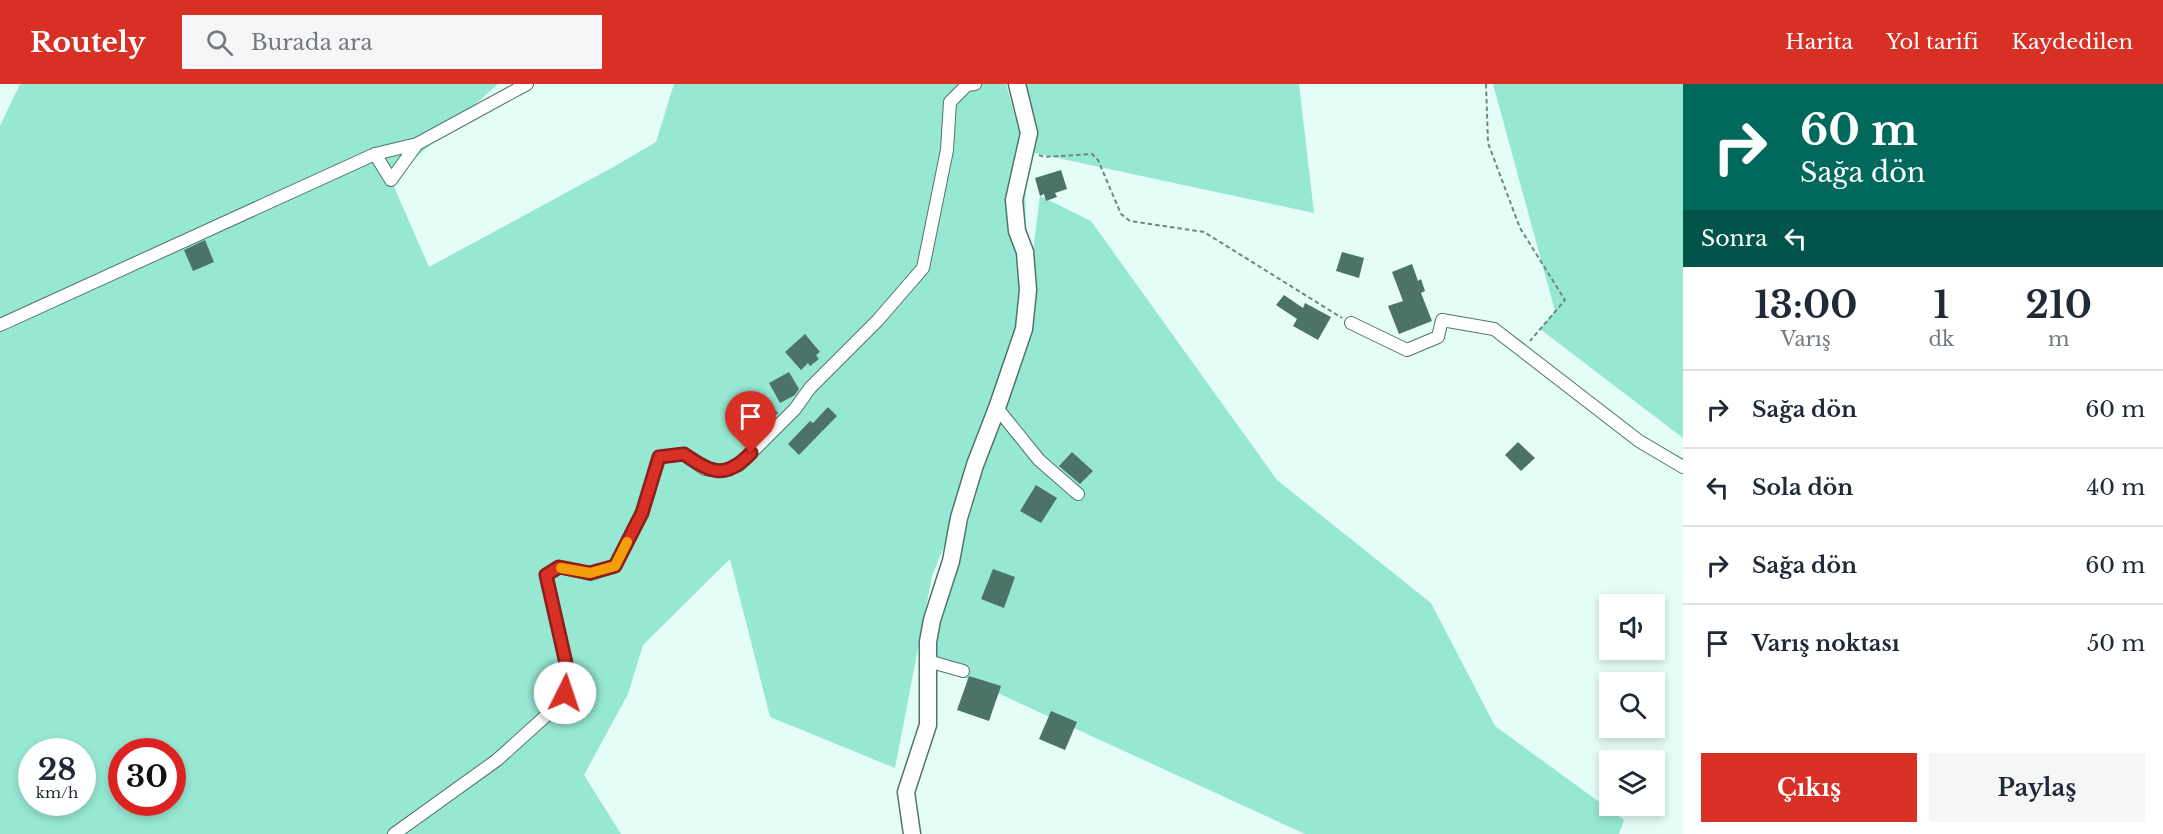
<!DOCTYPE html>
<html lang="tr">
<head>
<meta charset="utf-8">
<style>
  :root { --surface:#fff; --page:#f6f6f7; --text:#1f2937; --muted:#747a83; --line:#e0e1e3; --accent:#d93025 }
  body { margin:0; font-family:"Libre Baskerville",serif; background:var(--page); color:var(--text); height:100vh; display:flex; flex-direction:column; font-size:22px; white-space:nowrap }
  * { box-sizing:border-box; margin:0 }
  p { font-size:20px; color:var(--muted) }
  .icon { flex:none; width:33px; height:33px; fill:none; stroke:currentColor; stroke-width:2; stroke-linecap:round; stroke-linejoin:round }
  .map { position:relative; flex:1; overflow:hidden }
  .drawer { display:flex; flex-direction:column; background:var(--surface); width:480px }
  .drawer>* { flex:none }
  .top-card { background:#00695c; color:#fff; overflow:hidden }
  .controls { position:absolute; left:1599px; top:510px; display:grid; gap:12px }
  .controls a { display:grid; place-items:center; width:66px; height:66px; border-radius:0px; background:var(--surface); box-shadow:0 3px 9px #0003; font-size:30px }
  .speed { position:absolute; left:18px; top:654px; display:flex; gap:12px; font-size:30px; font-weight:700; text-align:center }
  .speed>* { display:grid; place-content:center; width:78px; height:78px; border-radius:50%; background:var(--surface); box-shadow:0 3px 9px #0003; line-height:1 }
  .speed small { font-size:15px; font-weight:400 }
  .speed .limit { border:9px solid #d22; background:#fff; color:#111 }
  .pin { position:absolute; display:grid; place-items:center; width:51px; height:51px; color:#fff; margin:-62px -26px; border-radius:50% 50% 50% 0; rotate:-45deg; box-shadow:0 0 6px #0007 }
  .pin .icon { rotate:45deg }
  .me { position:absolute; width:66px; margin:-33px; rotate:4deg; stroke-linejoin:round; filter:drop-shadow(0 0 4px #0008) }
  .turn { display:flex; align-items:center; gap:21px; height:126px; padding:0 18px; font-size:27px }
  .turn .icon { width:78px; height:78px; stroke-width:2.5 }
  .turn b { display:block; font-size:42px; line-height:51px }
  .then { display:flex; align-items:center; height:57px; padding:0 18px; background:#0003; gap:12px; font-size:22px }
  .eta { display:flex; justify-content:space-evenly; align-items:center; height:102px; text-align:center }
  .eta b { font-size:36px; font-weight:700; line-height:42px }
  .primary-button { display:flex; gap:12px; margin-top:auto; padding:12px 18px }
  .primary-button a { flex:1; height:69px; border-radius:0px; background:var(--accent); color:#fff; font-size:24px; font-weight:700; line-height:69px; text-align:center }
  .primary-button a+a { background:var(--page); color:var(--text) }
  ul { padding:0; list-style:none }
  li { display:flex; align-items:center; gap:18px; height:78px; padding:0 18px; border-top:2px solid var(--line) }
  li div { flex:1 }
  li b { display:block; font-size:22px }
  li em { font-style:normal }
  header { display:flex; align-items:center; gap:36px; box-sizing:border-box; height:84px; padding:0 30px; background:var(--accent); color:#fff }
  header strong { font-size:28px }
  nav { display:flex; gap:33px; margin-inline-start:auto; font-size:21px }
  .search { width:420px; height:54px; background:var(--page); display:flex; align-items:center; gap:15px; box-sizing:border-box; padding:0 21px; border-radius:0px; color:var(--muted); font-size:22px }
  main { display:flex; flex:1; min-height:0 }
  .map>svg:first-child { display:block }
  .green { fill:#96e8d3; fill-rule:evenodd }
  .building { fill:#4d7369 }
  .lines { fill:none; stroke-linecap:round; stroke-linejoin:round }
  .minor-casing { stroke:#4f756b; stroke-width:14 }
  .tertiary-casing { stroke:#4f756b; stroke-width:19 }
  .path { stroke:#728681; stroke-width:2; stroke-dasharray:4.5 3; stroke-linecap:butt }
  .minor { stroke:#fff; stroke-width:12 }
  .tertiary { stroke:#fff; stroke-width:16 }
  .route-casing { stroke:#8d1f18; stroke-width:15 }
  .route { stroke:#d93025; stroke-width:10 }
  .slow { stroke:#f59e0b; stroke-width:10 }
</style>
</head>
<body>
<header>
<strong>Routely</strong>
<div class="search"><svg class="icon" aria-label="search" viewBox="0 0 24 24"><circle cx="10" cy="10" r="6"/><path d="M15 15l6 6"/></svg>Burada ara</div>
<nav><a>Harita</a><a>Yol tarifi</a><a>Kaydedilen</a></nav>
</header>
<main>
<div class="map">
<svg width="1683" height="750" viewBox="0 0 1683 750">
  <rect width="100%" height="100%" fill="#e4fdf6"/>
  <g class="green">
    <path d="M 20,0 L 498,0 L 391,96 L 429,183 L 617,81 L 656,58 L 674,0 L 1006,0 L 1024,64 L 1025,0 L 1299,0 L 1314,129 L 1025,67 L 1026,222 L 1040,112 L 1091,137 L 1277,396 L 1431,519 L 1495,642 L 1624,736 L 1619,750 L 1305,750 L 928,577 L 1024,245 L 980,373 L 932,492 L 895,684 L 770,633 L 730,475 L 643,561 L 628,610 L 584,691 L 621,750 L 0,750 L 0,42 ZM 32,668 L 82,668 L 82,718 L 32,718 ZM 122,668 L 172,668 L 172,718 L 122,718 Z"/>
    <polygon points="1493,0 1683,0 1683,354 1540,245 1555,227"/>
  </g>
  <g class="building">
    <polygon points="1061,86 1067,105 1055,109 1057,113 1046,117 1044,110 1040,112 1035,94"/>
    <polygon points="205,156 214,178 193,187 184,166"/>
    <polygon points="1342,168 1364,174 1359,194 1336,187"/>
    <polygon points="1412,180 1418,197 1421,195 1425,207 1421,209 1432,237 1399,250 1388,222 1403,217 1392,188"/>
    <polygon points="1284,211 1303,224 1305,219 1331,233 1318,256 1293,242 1297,235 1276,221"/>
    <polygon points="805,250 820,268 816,271 819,275 810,282 808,279 801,286 785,268"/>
    <polygon points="789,288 799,305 795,311 780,319 769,299"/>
    <polygon points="771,322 778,329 762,343 755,335"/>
    <polygon points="828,323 837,332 799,371 788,360 810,337 813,339"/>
    <polygon points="1518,358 1535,374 1521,387 1505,371"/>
    <polygon points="1072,368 1093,387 1080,400 1059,382"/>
    <polygon points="1036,401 1057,414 1041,439 1020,427"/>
    <polygon points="993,485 1015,493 1004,524 981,515"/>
    <polygon points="969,592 1001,602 989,637 957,626"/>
    <polygon points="1051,627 1077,638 1065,666 1039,655"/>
  </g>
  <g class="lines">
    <defs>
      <g id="minor">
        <polyline points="417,60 391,96 375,70 417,60 527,0"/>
        <polyline points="1351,239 1407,266 1438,253 1442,236 1494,245 1639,357 1683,383"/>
        <polyline points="0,241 375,70"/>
        <polyline points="997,324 1039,376 1078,410"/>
        <polyline points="928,577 963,587"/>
        <polyline points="394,750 497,676 559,620 570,597 546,491 559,483 590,490 615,482 642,429 659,373 684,370 705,385 723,387 739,381 795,325 810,304 878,236 923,184 947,66 950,18 967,1 975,0"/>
      </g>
      <polyline id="tertiary" points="912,750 906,708 928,641 928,558 932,536 951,477 959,434 975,381 997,324 1024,245 1028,206 1025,168 1017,147 1014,116 1029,49 1017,0"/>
    </defs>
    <use href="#minor" class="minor-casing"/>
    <use href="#tertiary" class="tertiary-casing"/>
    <g class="path">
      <polyline points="1486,0 1488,59 1520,144 1565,216 1530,257"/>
      <polyline points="1039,71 1044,73 1092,70 1098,76 1121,130 1130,137 1204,148 1342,234"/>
    </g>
    <use href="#minor" class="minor"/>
    <use href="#tertiary" class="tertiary"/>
  </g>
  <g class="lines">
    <defs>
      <path id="route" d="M 565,609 L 570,597 L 546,491 L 559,483 L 590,489 L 615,482 L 642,429 L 659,373 L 684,370 C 711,389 725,396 751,369"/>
    </defs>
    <use href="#route" class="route-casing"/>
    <use href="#route" class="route"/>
    <polyline class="slow" points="561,484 590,489 615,482 627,458"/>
  </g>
</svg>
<div class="controls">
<a><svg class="icon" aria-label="sound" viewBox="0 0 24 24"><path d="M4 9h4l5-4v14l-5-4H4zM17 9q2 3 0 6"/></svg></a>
<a><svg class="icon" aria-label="search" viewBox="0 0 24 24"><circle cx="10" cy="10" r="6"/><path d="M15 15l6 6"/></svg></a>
<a><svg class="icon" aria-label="layers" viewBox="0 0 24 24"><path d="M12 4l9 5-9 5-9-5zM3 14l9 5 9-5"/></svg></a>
</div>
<div class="speed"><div>28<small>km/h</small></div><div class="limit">30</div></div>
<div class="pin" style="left:751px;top:369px;background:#d93025"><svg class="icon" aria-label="arrive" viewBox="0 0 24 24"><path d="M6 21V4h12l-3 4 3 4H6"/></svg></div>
<svg class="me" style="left:565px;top:609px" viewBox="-20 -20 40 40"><circle r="19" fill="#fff"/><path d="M0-13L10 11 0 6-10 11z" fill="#d93025"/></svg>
</div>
<section class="drawer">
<div class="top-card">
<div class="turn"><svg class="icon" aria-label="right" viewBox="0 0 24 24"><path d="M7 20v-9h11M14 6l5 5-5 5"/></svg><div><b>60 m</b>Sağa dön</div></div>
<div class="then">Sonra<svg class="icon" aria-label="left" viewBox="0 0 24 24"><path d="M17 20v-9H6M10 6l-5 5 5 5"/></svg></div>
</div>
<div class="eta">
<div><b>13:00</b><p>Varış</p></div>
<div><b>1</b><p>dk</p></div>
<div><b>210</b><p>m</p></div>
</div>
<ul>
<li><svg class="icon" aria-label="right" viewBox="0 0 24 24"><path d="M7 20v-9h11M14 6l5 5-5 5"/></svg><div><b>Sağa dön</b></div><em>60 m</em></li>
<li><svg class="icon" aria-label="left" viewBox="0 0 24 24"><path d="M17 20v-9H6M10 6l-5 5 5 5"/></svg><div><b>Sola dön</b></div><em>40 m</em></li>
<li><svg class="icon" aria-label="right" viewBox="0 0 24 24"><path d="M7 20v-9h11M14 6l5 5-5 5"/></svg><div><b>Sağa dön</b></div><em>60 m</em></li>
<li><svg class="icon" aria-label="arrive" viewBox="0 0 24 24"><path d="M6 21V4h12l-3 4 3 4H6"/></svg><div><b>Varış noktası</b></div><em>50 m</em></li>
</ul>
<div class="primary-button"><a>Çıkış</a><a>Paylaş</a></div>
</section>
</main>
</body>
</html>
